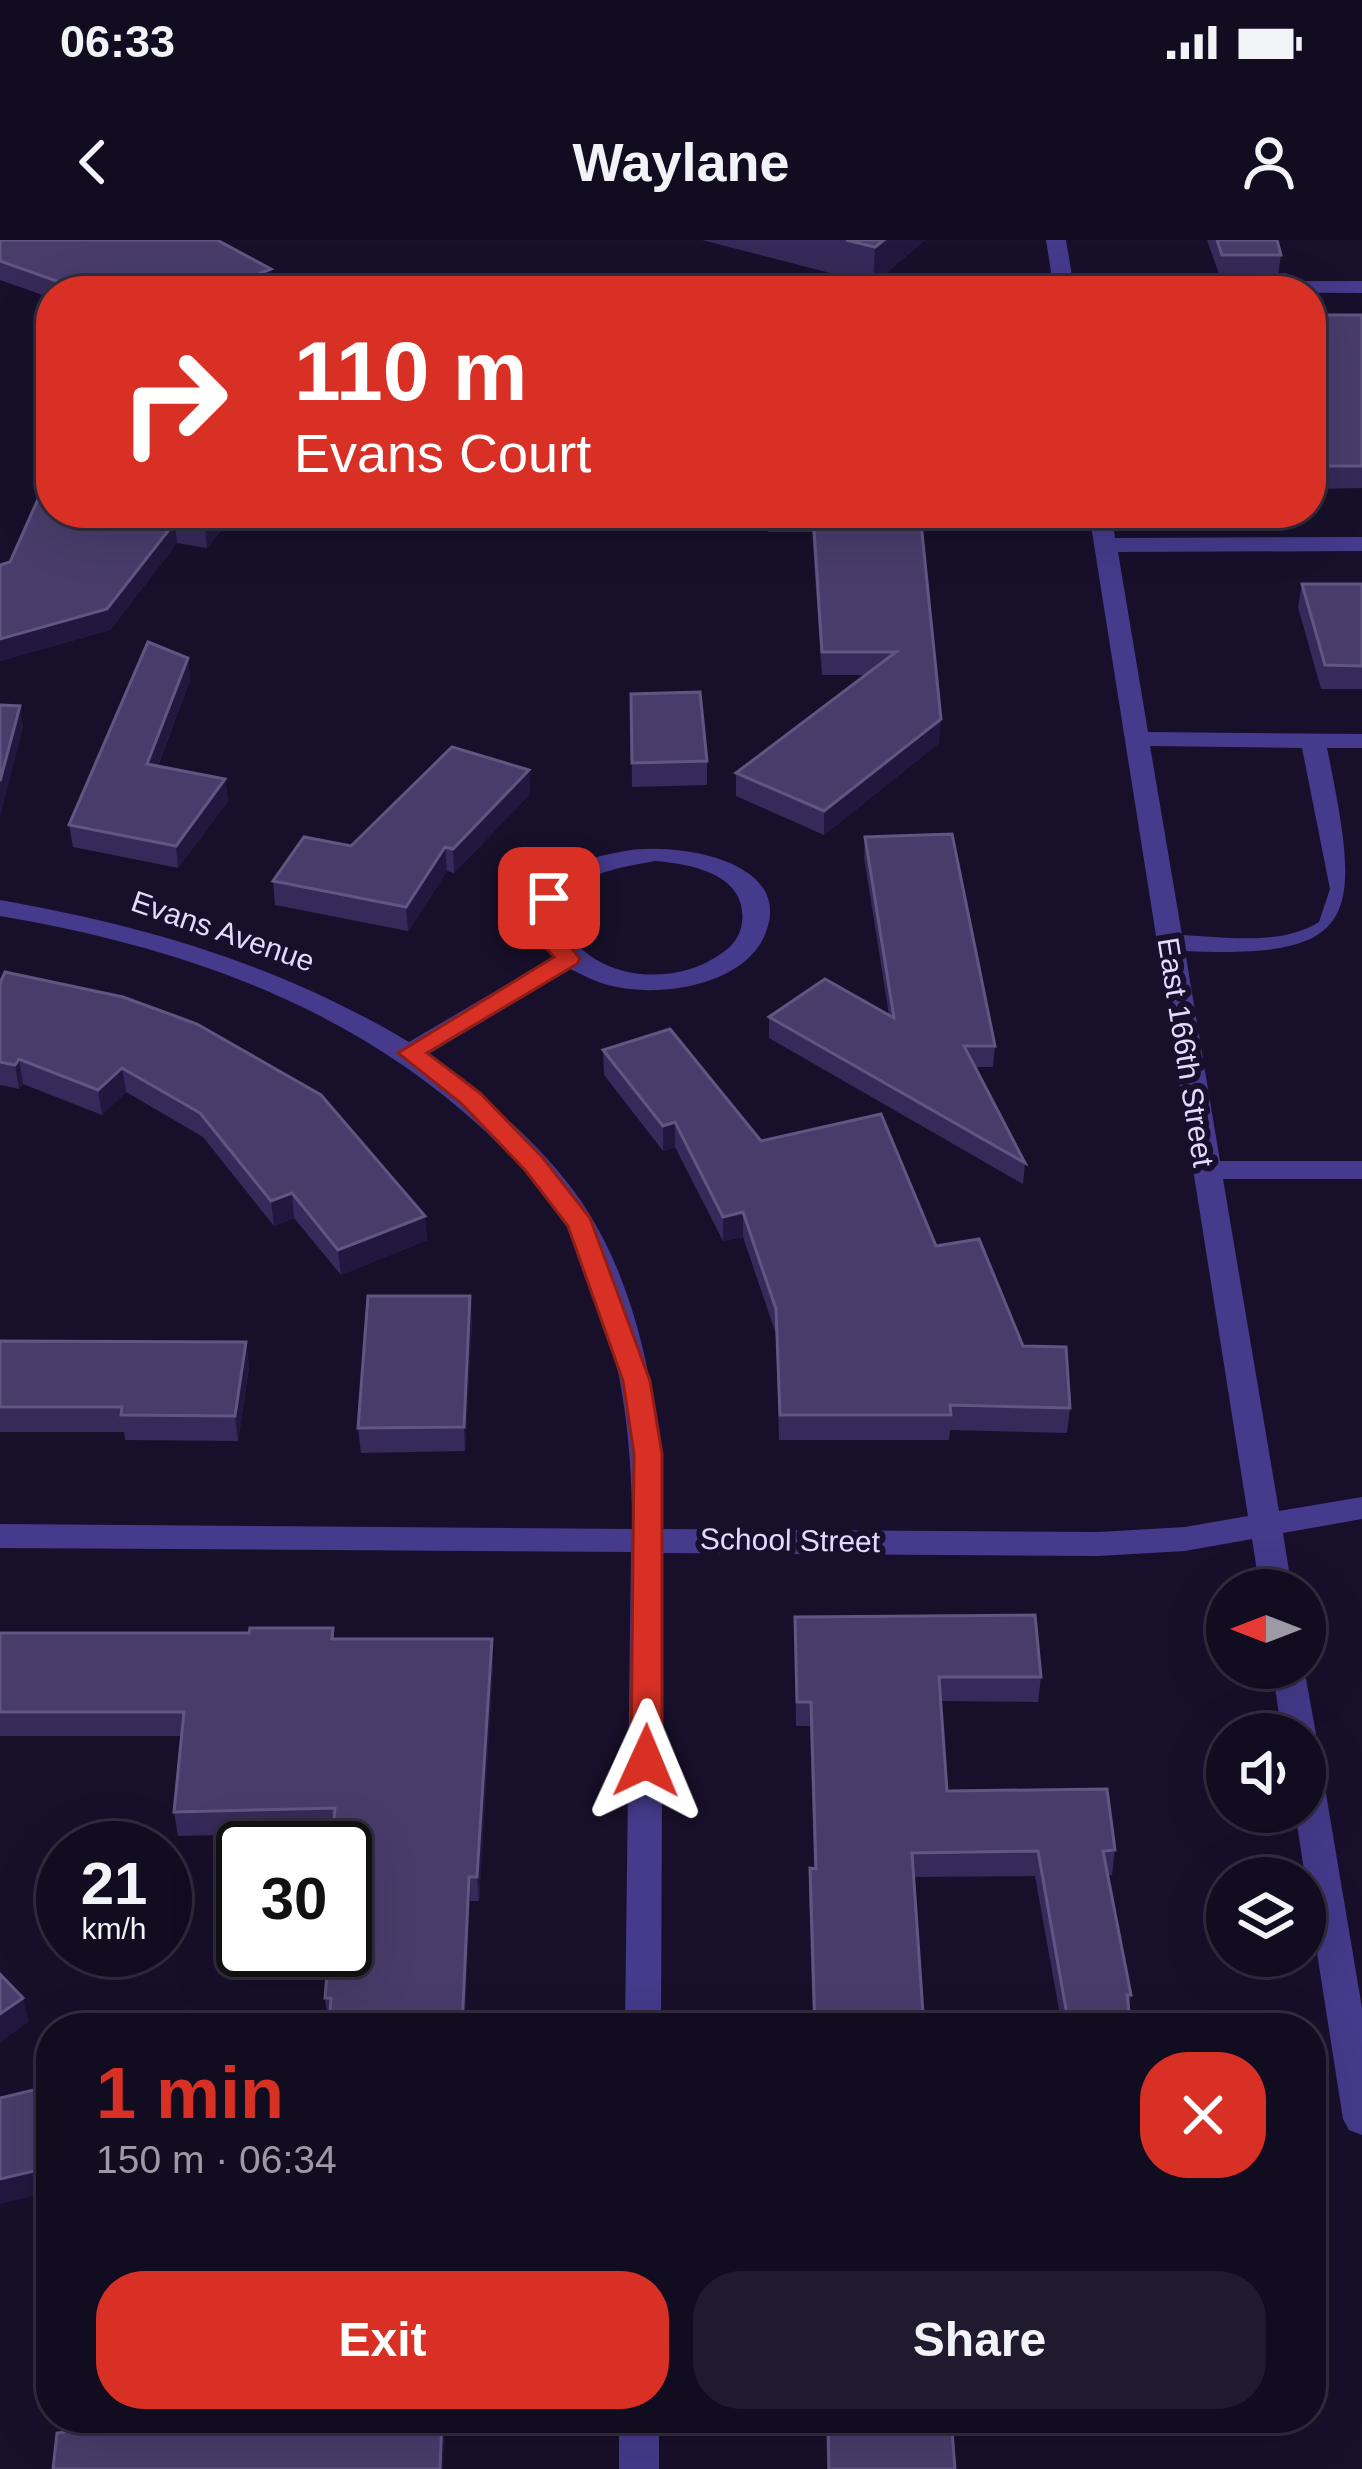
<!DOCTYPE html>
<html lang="en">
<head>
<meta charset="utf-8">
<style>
  :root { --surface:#120c20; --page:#1f1a2d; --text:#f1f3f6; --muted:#9c9ba5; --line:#312c3e; --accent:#d93025 }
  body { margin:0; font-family:Arial,sans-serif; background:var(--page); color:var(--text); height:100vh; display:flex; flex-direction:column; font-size:45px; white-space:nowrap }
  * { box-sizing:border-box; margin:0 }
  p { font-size:39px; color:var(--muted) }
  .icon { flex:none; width:66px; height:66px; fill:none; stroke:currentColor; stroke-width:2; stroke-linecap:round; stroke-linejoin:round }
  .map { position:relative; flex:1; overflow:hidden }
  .side { position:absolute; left:36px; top:1773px; width:1290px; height:420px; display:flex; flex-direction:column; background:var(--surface); border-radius:48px; box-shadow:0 12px 48px #0002,0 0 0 3px var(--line) }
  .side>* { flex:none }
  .top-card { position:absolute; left:36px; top:36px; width:1290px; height:252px; border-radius:48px; box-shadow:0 12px 48px #0002,0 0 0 3px var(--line); background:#d93025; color:#fff; overflow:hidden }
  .needle { width:78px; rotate:270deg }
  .buttons { position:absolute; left:1206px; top:1329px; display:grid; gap:24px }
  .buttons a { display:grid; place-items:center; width:120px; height:120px; border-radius:50%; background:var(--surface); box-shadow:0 12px 48px #0002,0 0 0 3px var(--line); font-size:60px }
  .speed { position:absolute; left:36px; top:1581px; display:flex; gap:24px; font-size:60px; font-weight:700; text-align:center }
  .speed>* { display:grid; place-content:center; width:156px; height:156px; border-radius:50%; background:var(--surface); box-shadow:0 12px 48px #0002,0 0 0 3px var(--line); line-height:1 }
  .speed small { font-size:30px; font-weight:400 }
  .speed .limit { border:6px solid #111; border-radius:18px; background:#fff; color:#111 }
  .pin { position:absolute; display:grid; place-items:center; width:102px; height:102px; color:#fff; margin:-51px; border-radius:24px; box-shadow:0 6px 18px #0006 }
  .me { position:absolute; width:132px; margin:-66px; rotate:1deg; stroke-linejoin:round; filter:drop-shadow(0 0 9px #0008) }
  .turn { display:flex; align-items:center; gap:42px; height:252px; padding:0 60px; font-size:54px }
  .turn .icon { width:156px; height:156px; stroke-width:2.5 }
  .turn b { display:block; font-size:84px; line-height:102px }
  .round { display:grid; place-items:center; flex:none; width:126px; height:126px; border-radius:48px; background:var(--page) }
  .overview { display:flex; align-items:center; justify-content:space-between; height:204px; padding:0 60px }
  h1 { font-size:72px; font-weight:700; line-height:90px; color:var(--accent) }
  .action { display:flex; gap:24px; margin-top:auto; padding:24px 60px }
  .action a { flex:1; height:138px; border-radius:48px; background:var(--accent); color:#fff; font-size:48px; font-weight:700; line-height:138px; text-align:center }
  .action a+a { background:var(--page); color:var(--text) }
  .status { display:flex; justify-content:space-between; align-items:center; height:84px; padding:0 60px; background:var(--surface); direction:ltr }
  .status svg { height:33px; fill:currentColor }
  header { display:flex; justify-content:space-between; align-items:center; height:156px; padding:0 60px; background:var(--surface); font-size:54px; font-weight:700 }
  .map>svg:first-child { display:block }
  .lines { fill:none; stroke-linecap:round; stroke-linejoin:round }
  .minor { fill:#453a8b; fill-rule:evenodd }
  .wall { fill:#372959 }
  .shaded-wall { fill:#23173f }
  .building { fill:#493c6b; stroke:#615582; stroke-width:3 }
  .route { fill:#d93025; stroke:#8d1f18; stroke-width:3 }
  .labels { text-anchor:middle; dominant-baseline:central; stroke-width:12; stroke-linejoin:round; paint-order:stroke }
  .street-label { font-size:30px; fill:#e2dbff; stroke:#18102b }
</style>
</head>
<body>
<div class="status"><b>06:33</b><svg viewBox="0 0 49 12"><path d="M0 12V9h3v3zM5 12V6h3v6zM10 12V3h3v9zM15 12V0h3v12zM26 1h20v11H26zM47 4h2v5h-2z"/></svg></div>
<header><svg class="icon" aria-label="back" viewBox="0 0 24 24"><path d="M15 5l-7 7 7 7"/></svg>Waylane<svg class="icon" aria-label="person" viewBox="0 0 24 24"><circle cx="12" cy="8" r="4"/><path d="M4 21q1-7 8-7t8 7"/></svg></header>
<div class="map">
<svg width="1362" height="2229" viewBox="0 0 1362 2229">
  <rect width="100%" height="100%" fill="#18102b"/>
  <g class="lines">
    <g class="minor">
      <polygon points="1046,0 1066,0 1073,42 1362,41 1362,53 1054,51"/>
      <path d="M 1089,273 L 1111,273 L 1115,298 L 1362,297 L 1362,311 L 1118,312 L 1148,492 L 1362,494 L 1362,508 L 1327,508 C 1362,679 1362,719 1185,711 L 1220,921 L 1362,921 L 1362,939 L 1223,939 L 1279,1271 L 1362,1257 L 1362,1279 L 1283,1293 L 1292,1350 L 1260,1350 L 1252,1299 L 1185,1311 L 1098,1316 L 663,1313 L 661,1788 L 625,1788 L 631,1312 L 0,1308 L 0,1284 L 632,1289 C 633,1186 616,1071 564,980 C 544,946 513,918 485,891 C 348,764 181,707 0,676 L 0,660 C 147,686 280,725 409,802 L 555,716 L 541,700 L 533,673 C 553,627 578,620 625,611 C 671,602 794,618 766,692 C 747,745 660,758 612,746 C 598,743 583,735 570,729 L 427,815 C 483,856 541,903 581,961 C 642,1050 664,1184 663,1289 L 1098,1292 L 1185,1287 L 1248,1276 ZM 1150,506 L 1302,508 L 1330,649 L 1319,682 C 1281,706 1226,697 1182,695 ZM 655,621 C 691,624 748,634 742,683 C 740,696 733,706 722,713 C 669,752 579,738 559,673 C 576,632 614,629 655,621 Z"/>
      <polygon points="1272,1428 1304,1428 1316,1494 1311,1503 1305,1505 1305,1494 1282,1494"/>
      <polygon points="1305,1517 1317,1521 1322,1530 1362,1768 1362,1895 1349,1890 1343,1879 1295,1572 1305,1572"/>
      <rect x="619" y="2178" width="40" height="51"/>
    </g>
  </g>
  <g class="wall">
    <polygon points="0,0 271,29 273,49 269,51 51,51 51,58 0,40"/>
    <polygon points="702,0 925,0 873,44"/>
    <polygon points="1207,0 1277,0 1281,15 1278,35 1290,51 1225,51 1227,37 1220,37"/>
    <polygon points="1311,75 1362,75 1362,248 1311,249"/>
    <polygon points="51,230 235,273 207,308 177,303 110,390 0,421 0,325 10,322"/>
    <polygon points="767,273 920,273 939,503 824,595 736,556 736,533 865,435 822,435 812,292 768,292"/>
    <polygon points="1302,344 1362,344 1362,449 1321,449 1298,367"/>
    <polygon points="188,418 190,440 158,526 225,539 228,561 178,628 73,607 69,585"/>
    <polygon points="631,454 707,521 707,545 632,547"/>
    <polygon points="529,530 530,554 454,633 447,631 408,691 275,665 273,641"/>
    <polygon points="865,597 995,806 993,827 975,827 1025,923 1023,944 769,798 769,777 889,775 864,617"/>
    <polygon points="0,743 425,976 427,1000 341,1035 294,978 274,986 203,897 126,852 102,875 23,844 19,849 0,845"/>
    <polygon points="603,810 936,1006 1023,1106 1070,1168 1067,1193 950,1190 949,1200 779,1200 776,1094 743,997 723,1001 675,907 663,911 604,835"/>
    <polygon points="472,1080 465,1211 361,1213 358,1188"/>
    <polygon points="0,1101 246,1102 249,1127 238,1201 125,1200 124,1192 0,1192"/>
    <polygon points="795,1377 1041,1437 1038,1462 941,1461 947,1551 1115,1610 1112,1635 1107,1635 1131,1755 1129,1769 1131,1788 1044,1788 1045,1775 1060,1775 1035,1636 914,1637 924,1788 813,1788 809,1653 810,1628 814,1629 810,1486 796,1486"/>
    <polygon points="333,1388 334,1399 493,1423 479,1661 470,1661 328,1782 325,1758 345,1710 333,1592 178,1596 174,1572 182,1496 0,1496 0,1393 249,1393"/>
    <polygon points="826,2178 951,2178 955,2229 827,2229"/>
  </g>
  <g class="shaded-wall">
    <polygon points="884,0 925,0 873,44 875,7"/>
    <polygon points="271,29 273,49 269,51 215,51"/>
    <polygon points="216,273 235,273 207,308 205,287"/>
    <polygon points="175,282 177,303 110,390 0,421 0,399"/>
    <polygon points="188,418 190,440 150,546 147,524"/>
    <polygon points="20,466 23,488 0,577 0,541"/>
    <polygon points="941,479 939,503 824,595 824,571"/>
    <polygon points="529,530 530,554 454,633 453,609"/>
    <polygon points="225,539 228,561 178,628 176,606"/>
    <polygon points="445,607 447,631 408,691 406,667"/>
    <polygon points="19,819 23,844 19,849 15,825"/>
    <polygon points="122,828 126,852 102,875 98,850"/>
    <polygon points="675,882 675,907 663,911 663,886"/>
    <polygon points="292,953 294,978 274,986 271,961"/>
    <polygon points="743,972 743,997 723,1001 723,977"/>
    <polygon points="425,976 427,1000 341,1035 338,1010"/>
    <polygon points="470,1056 472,1080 465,1211 464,1187"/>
    <polygon points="246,1102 249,1127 238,1201 235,1176"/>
    <polygon points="492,1399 493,1423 479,1661 477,1637"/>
    <polygon points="469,1637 470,1661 465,1788 462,1788"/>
    <polygon points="23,1758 29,1782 0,1802 0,1774"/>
    <polygon points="51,1927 51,1952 0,1964 0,1939"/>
    <polygon points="442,2178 446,2178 443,2229 440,2229"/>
  </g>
  <g class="building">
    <polygon points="0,0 217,0 271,29 215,51 68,51 65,44 0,21"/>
    <polygon points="846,0 884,0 875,7"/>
    <polygon points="1217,0 1277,0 1281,15 1222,15"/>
    <polygon points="1227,35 1286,35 1290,51 1231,51"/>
    <rect x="1311" y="75" width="51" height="151"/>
    <polygon points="51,230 51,273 216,273 205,287 175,282 107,369 0,399 0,325 10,322"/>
    <polygon points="813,273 920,273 941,479 824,571 736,533 896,412 822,412"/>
    <polygon points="1302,344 1362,344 1362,426 1325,425"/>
    <polygon points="148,402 188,418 147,524 225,539 176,606 69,585"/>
    <polygon points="700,452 707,521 632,523 631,454"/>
    <polygon points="0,465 20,466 0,541"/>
    <polygon points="452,507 529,530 453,609 445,607 406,667 273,641 304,597 351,606"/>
    <polygon points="952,594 995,806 964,806 1025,923 769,777 825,739 894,778 865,597"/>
    <polygon points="5,732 123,757 197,784 321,855 425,976 338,1010 292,953 271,961 200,873 122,828 98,850 19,819 15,825 0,822 0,743"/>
    <polygon points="670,789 761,901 881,874 936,1006 979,999 1023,1106 1066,1107 1070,1168 950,1165 951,1175 780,1175 776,1069 743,972 723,977 675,882 663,886 603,810"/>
    <polygon points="368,1056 470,1056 464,1187 358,1188"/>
    <polygon points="0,1101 246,1102 235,1176 121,1175 122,1167 0,1167"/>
    <polygon points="1035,1375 1041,1437 939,1437 947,1551 1107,1549 1115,1610 1103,1611 1131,1755 1127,1755 1131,1788 1047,1788 1045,1775 1067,1775 1038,1611 912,1613 924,1788 815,1788 810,1628 816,1629 811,1462 797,1462 795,1377"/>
    <polygon points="250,1388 333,1388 332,1399 492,1399 477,1637 469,1637 462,1788 329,1788 331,1758 325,1758 329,1710 345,1710 345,1608 331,1608 335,1568 174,1572 184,1472 0,1472 0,1393 249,1393"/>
    <polygon points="0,1734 23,1758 0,1774"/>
    <polygon points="51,1846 51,1927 0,1939 0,1858"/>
    <polygon points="66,2178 442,2178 440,2229 53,2229 57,2193 64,2192"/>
    <polygon points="828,2178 951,2178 955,2229 829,2229"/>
  </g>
  <path class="route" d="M 549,651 L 561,658 C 554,688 563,697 580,719 L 577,724 L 427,813 L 480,853 L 543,918 L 590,978 L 650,1141 L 662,1214 L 662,1521 L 657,1529 L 635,1529 L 631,1521 L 634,1214 L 623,1141 L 568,986 L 525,930 L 462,864 L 398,813 L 554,717 C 536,698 531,684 537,658 Z"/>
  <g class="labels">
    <g class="street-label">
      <text transform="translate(223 691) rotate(19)">Evans Avenue</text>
      <text transform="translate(1186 812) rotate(81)">East 166th Street</text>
      <text transform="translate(790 1300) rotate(1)">School Street</text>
    </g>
  </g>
</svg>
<div class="buttons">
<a><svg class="needle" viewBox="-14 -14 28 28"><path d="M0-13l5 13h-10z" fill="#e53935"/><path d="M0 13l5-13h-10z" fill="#9c9ba5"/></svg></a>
<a><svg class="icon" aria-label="sound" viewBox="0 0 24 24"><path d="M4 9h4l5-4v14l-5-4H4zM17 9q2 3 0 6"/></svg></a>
<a><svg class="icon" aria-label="layers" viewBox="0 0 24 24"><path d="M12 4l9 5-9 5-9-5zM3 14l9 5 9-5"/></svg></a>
</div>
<div class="speed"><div>21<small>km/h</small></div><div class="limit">30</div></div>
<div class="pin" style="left:549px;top:658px;background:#d93025"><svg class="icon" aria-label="arrive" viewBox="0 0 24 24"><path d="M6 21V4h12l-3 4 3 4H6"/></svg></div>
<svg class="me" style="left:646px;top:1521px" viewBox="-20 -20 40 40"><path d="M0-17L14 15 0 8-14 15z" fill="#d93025" stroke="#fff" stroke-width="4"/></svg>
<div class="top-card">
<div class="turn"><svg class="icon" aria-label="right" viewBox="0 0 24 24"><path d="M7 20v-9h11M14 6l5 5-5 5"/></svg><div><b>110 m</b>Evans Court</div></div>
</div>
<section class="side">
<div class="overview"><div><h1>1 min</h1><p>150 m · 06:34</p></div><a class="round" style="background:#d93025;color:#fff"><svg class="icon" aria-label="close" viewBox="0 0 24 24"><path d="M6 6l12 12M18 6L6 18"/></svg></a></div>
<div class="action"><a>Exit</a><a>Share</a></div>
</section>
</div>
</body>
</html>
